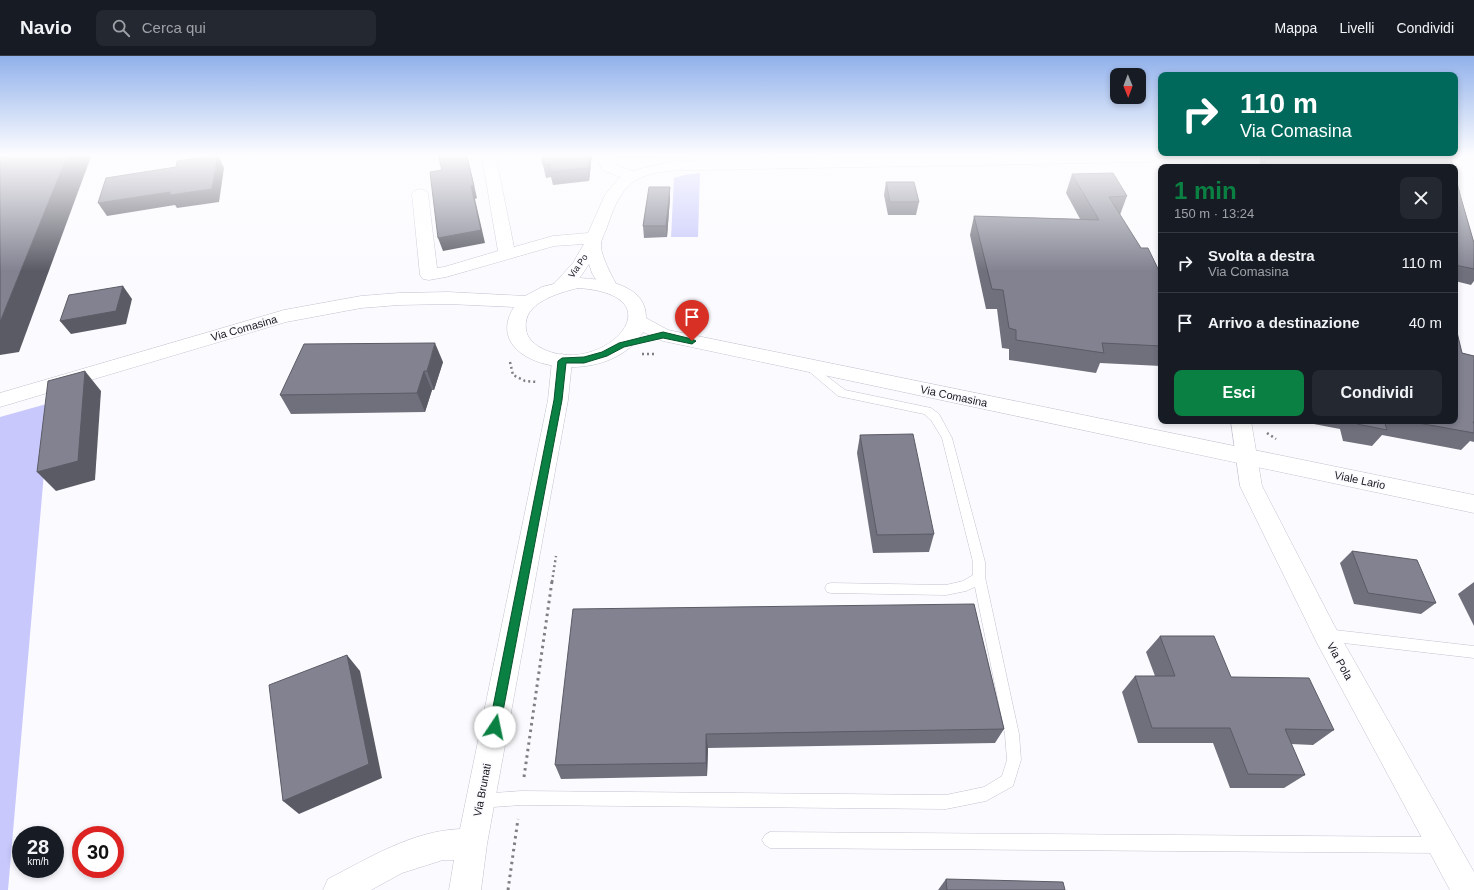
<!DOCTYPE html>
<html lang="it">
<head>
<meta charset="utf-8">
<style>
  :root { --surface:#171b24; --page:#242831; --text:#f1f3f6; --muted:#9ea1a6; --line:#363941; --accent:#0b8043 }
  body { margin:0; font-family:Helvetica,sans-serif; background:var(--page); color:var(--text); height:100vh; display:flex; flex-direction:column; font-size:15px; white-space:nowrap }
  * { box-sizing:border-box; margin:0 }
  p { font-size:13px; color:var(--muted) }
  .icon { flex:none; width:22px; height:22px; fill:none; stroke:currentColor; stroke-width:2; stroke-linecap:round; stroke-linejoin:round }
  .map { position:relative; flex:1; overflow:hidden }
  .side { position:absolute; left:1158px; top:108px; width:300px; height:260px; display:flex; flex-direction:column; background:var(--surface); border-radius:8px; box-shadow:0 2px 6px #0003 }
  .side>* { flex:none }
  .guide { position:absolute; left:1158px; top:16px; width:300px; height:84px; border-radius:8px; box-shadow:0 2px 6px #0003; background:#00695c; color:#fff; overflow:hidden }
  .needle { width:26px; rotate:179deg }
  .buttons { position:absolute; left:1110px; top:12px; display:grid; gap:8px }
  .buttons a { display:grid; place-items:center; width:36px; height:36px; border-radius:8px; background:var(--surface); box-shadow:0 2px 6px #0003; font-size:20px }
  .speed { position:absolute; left:12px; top:770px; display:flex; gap:8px; font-size:20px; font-weight:700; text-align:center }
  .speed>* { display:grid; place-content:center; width:52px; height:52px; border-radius:50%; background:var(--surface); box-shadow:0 2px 6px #0003; line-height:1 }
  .speed small { font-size:10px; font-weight:400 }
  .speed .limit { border:6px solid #d22; background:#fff; color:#111 }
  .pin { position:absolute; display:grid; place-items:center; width:34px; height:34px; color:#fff; margin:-41px -17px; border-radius:50% 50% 50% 0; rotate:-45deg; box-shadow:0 0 4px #0007 }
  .pin .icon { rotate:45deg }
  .me { position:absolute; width:44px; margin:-22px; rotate:11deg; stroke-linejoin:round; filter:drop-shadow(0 0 3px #0008) }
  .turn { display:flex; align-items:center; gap:14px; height:84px; padding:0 16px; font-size:18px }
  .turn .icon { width:52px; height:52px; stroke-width:2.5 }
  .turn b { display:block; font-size:28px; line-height:34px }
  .round { display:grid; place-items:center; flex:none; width:42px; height:42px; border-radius:8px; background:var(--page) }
  .headline { display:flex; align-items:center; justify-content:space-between; height:68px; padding:0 16px }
  h1 { font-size:24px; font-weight:800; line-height:30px; color:var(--accent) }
  .button { display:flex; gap:8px; margin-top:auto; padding:8px 16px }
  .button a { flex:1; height:46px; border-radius:8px; background:var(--accent); color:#fff; font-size:16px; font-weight:800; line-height:46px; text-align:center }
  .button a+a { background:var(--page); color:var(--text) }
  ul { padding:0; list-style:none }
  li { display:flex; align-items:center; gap:12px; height:60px; padding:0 16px; border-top:1px solid var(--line) }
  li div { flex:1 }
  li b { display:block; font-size:15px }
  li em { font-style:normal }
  header { display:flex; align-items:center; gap:24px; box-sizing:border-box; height:56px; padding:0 20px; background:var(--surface); border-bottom:1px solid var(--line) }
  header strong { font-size:19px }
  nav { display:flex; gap:22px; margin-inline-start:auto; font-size:14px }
  .search { width:280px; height:36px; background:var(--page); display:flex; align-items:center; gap:10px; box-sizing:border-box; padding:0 14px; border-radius:8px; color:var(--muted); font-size:15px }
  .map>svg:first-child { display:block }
  .green { fill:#c8c8fc }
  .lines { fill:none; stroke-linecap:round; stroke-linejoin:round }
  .service-casing { stroke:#c2c2d1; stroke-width:1 }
  .minor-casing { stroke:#c2c2d1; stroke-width:1 }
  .secondary-casing { stroke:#c2c2d1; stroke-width:1 }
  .path-far1 { stroke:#7e7e83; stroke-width:2.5; stroke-dasharray:2 3; stroke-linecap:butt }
  .path { stroke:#7e7e83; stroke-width:3; stroke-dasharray:2.5 4; stroke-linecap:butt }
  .service { fill:#fff; fill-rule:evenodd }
  .minor { fill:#fff; fill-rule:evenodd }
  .secondary { fill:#fff; fill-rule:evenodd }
  .wall { fill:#70707d }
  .shaded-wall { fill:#5b5b66 }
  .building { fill:#828291; stroke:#5b5b66 }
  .route { fill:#0b8043; stroke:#07532c }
  .labels { text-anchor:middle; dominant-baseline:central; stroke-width:3.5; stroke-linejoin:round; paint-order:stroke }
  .far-street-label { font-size:9px; fill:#16161b; stroke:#fbfbff }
  .street-label { font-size:11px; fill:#16161b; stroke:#fbfbff }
</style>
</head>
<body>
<header>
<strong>Navio</strong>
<div class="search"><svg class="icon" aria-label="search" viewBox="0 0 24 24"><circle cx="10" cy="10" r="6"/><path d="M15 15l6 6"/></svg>Cerca qui</div>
<nav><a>Mappa</a><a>Livelli</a><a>Condividi</a></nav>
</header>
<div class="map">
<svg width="1474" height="834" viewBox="0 0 1474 834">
  <rect width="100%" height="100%" fill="#fbfbff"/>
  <g class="green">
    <polygon points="616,98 709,98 709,101 615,102"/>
    <polygon points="700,117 698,181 671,181 674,122 684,119"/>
    <polygon points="50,347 8,834 0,834 0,361"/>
  </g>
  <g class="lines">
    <defs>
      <g id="service">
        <polygon points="808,307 811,308 845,334 931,352 939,358 952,382 985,506 985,521 1019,678 1021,704 1013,730 986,745 946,753 521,749 480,752 475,750 473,745 475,740 480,738 521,735 946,739 984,731 1002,720 1007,704 1005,678 975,531 966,535 946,539 831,537 827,536 825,532 827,528 831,527 946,529 963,525 973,519 973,506 942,382 931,364 924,358 838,340 805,312 803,310"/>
        <polygon points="1326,573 1474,590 1474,602 1326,585 1321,583 1320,579 1321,575"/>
        <polygon points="770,776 1440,781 1445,784 1448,789 1445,794 1440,797 770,792 765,789 762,784 765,779"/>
      </g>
      <g id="minor">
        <path d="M 595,98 L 610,98 L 614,108 L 632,115 L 665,107 L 698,104 L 1186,98 L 1184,101 L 1179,102 L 1146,106 L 698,114 C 679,114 658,114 640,122 C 620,131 613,154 606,174 C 604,178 601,184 601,189 C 600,198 613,223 618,231 L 615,235 L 609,237 L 603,235 L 592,217 L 589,208 C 581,220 571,238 555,234 L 552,230 L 573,207 L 584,188 L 554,190 L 446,221 L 429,224 L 423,223 L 420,219 L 412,138 L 414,135 L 420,133 L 426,135 L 428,138 L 437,212 L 444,211 L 498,195 L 483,107 L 485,104 L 490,103 L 495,104 L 497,107 L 514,191 L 553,180 L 588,177 L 605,139 L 620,121 L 603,114 Z"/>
        <polygon points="1204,98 1220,98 1225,111 1209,111 1207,102"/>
        <path d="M 562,298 L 569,300 L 572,305 L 568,344 L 487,788 L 481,834 L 449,834 L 454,804 L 443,804 L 402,817 L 371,834 L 323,834 L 328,823 C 369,802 412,775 460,773 L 548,344 L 552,305 L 555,300 Z"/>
        <polygon points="1231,365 1251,365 1262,430 1335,571 1474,816 1474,834 1450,834 1317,587 1240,430"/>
      </g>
      <path id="secondary" d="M 578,222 C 603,223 647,228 646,262 L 668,274 L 1474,439 L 1474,457 L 663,285 L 643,276 C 607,337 476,312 514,251 L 448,248 L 399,249 L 361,252 L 286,266 L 0,351 L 0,337 L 284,254 L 361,240 L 399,237 L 448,236 L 525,240 L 542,231 ZM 578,232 C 682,239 602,322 543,293 C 535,289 527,283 526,273 C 522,247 558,237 578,232 Z"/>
    </defs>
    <use href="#service" class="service-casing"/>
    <use href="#minor" class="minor-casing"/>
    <use href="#secondary" class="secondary-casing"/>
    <g class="path-far1">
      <polyline points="642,298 655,298"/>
      <polyline points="510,306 513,319 525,325 537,326"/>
      <polyline points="1267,377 1276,383"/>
      <polyline points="552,526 556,500"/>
    </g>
    <g class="path">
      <polyline points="524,721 552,525"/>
      <polyline points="508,834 518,763"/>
    </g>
    <use href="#service" class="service"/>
    <use href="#minor" class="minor"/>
    <use href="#secondary" class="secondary"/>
  </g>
  <g class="wall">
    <polygon points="542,98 592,98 589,125 553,129 551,121 546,122 543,109"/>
    <polygon points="1261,98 1450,98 1453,111 1259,111"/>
    <polygon points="1072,118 1127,140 1120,159 1141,192 1161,219 1161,310 1100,307 1096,317 1009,304 1009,293 1002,292 997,253 986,253 970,179 974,160 1080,163 1066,137"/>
    <polygon points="1455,119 1461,142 1474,187 1474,225 1471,229 1455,225"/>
    <polygon points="886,126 919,146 916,159 888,159 884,139"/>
    <polygon points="670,142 667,181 644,182 643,170"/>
    <polygon points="1462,297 1474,300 1474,386 1470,385 1461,394 1382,379 1372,390 1343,385 1340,373 1298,365 1455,365"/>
    <polygon points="443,306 434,334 432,334 425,356 291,358 280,339"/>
    <polygon points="860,379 934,478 929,496 873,497 857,397"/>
    <polygon points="1352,495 1436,547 1421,558 1354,548 1340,507"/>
    <polygon points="1474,526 1474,570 1458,538"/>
    <polygon points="974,548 1004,673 995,687 708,692 707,720 561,723 555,709"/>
    <polygon points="1160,580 1231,621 1334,674 1313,689 1291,688 1305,719 1284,732 1230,732 1213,687 1138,687 1122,636 1135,620 1155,620 1146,596"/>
    <polygon points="946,823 1065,834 938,834"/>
  </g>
  <g class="shaded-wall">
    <polygon points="68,98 92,98 19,296 0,299 0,266"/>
    <polygon points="467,98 477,142 475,143 485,187 443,195 438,182 471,130"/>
    <polygon points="589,98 592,98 589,125 588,112"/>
    <polygon points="218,99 224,112 219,146 177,152 175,149 107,160 98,147"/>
    <polygon points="670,131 670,142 667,181 666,170"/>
    <polygon points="123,230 132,243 126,268 71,278 60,265"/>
    <polygon points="435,287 443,306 434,334 427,315"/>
    <polygon points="85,315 101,335 95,424 56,435 37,416"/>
    <polygon points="424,315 432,334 425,356 417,337"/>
    <polygon points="347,599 360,615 382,722 299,758 283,745"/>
    <polygon points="706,678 708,692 707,720 706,707"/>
  </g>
  <g class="building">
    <polygon points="20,98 68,98 0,266 0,101"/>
    <polygon points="438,98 466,98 474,130 471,130 481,174 438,182 430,116 442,114"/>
    <polygon points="542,98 589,98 588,112 550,116 550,108 543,109"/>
    <polygon points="1266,98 1450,98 1453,111 1265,111"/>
    <polygon points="218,99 212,133 170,139 170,136 98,147 106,122 176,111 177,105"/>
    <polygon points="1113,117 1127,140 1109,141 1141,192 1148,192 1161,219 1161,290 1102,287 1104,297 1016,284 1016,274 1009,272 1003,234 992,233 974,160 1099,164 1072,118"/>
    <polygon points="1455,119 1461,142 1474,187 1474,213 1455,209"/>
    <polygon points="886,126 914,126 919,146 890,146"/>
    <polygon points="649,131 670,131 666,170 643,170"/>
    <polygon points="123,230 116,255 60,265 69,239"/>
    <polygon points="1455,268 1462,297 1474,300 1474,366 1473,366 1474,368 1474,377 1407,365 1455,365"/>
    <polygon points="435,287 427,315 424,315 417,337 280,339 304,288"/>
    <polygon points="85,315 78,405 37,416 48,325"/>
    <polygon points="1356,365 1384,365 1387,374 1357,368"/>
    <polygon points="913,378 934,478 877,479 860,379"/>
    <polygon points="1352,495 1417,504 1436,547 1368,537"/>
    <polygon points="974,548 1004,673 706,678 706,707 555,709 573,553"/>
    <polygon points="1160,580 1214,580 1231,621 1309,622 1334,674 1285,673 1305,719 1248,718 1230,672 1152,672 1135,620 1175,620"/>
    <polygon points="347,599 369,708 283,745 269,629"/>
    <polygon points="946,823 1063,826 1065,834 947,834"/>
  </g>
  <linearGradient id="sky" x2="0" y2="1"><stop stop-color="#91b1eb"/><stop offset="0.46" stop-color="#fdfdff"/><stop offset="1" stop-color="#fdfdff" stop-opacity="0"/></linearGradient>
  <rect width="1474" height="215" fill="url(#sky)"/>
  <polygon class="route" points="663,276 692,283 696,285 692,288 663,282 624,291 607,300 584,307 566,307 562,344 500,671 499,675 495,677 491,675 489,671 554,344 558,305 562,302 584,301 602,296 619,287"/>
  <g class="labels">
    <g class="far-street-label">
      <text transform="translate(578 210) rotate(-55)">Via Po</text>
    </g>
    <g class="street-label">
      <text transform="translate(244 272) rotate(-16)">Via Comasina</text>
      <text transform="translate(954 340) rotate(12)">Via Comasina</text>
      <text transform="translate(1360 424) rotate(12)">Viale Lario</text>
      <text transform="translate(1340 605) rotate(61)">Via Pola</text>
      <text transform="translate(482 734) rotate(-79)">Via Brunati</text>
    </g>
  </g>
</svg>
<div class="buttons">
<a><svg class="needle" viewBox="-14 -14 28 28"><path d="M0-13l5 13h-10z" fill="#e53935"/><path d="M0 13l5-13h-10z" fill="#9ea1a6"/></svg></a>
</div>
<div class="speed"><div>28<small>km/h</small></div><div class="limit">30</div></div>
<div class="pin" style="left:692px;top:285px;background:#d93025"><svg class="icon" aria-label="arrive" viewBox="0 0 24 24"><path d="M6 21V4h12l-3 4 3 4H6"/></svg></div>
<svg class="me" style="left:495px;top:671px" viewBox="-20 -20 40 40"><circle r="19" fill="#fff"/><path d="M0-13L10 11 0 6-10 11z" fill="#0b8043"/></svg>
<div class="guide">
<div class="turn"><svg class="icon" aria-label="right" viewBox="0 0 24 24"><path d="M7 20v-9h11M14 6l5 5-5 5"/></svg><div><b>110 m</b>Via Comasina</div></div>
</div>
<section class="side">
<div class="headline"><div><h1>1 min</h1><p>150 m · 13:24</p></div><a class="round"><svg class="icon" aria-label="close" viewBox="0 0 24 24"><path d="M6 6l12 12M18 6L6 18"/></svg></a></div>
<ul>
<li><svg class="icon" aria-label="right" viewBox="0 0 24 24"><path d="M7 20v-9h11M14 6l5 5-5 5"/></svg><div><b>Svolta a destra</b><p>Via Comasina</p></div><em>110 m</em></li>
<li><svg class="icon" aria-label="arrive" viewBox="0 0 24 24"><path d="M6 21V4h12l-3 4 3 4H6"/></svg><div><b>Arrivo a destinazione</b></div><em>40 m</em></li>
</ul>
<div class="button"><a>Esci</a><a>Condividi</a></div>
</section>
</div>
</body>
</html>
